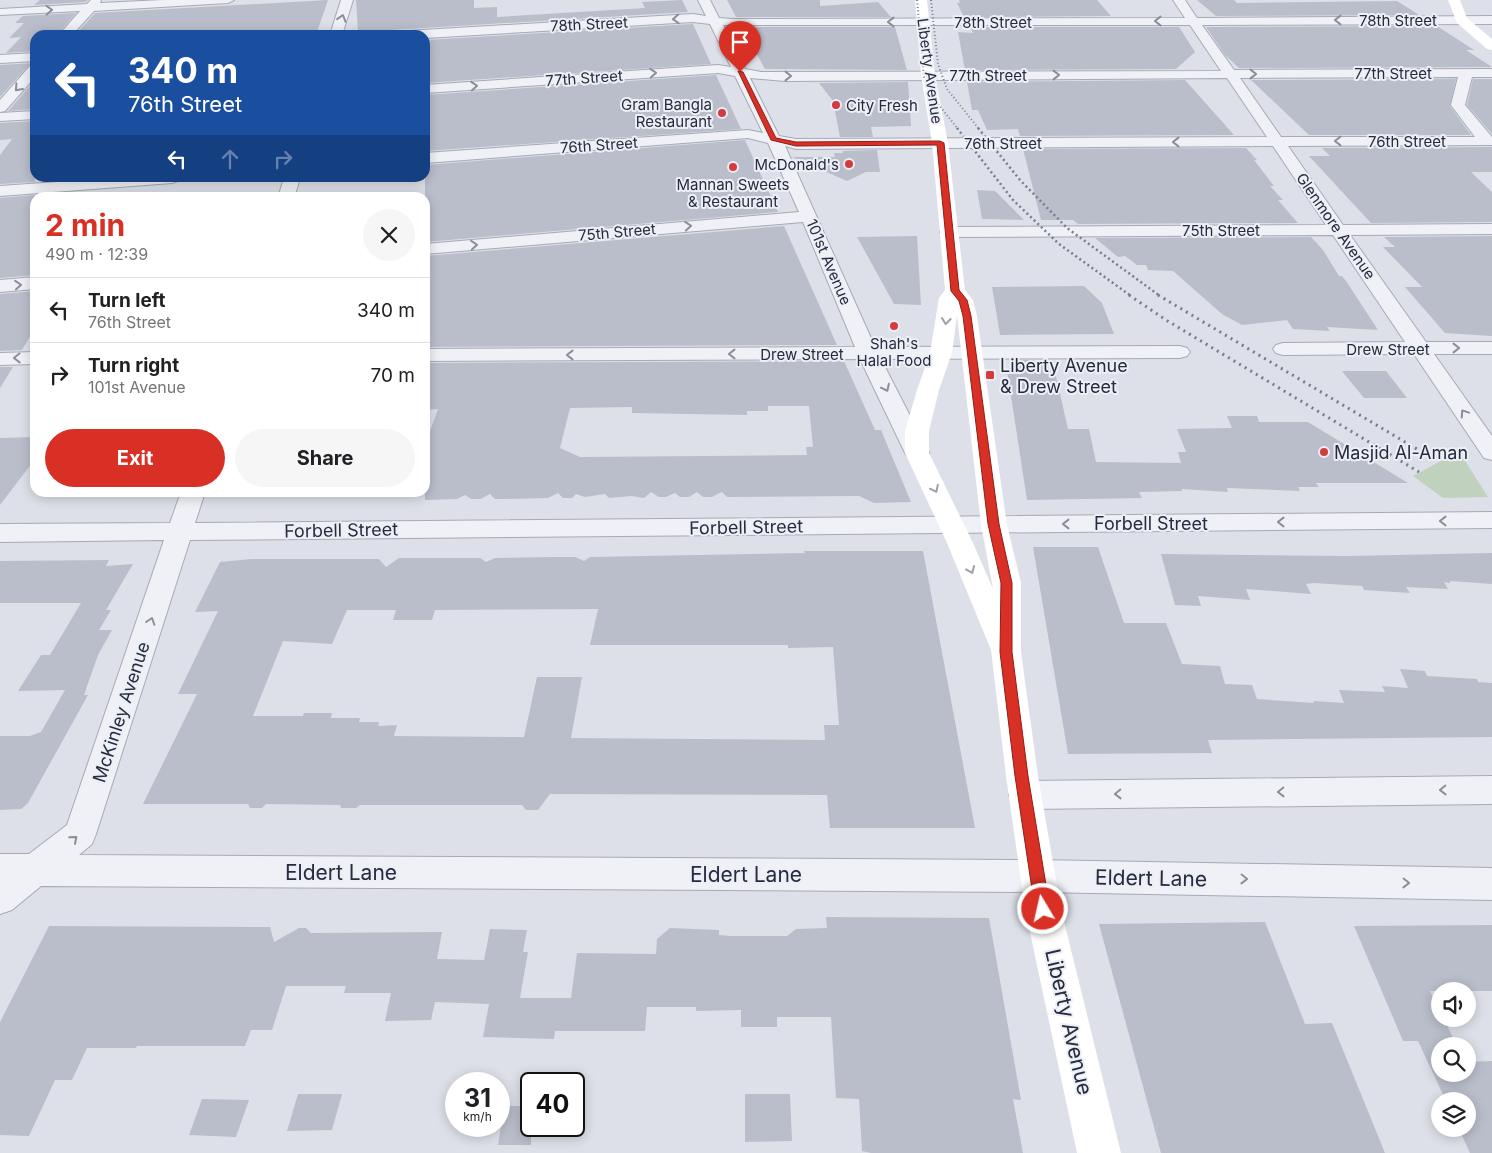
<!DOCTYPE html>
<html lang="en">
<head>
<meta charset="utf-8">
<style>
  :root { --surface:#fff; --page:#f6f6f6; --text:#202124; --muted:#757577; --line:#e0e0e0; --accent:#d93025 }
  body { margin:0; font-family:Inter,sans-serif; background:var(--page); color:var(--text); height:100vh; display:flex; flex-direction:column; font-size:19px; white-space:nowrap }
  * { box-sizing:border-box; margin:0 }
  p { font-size:16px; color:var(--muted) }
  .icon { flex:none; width:28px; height:28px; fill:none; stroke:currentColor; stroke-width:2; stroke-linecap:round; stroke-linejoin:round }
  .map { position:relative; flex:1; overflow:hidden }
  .drawer { position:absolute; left:30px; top:192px; width:400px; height:305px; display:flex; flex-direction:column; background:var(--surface); border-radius:15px; box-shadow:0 2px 12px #0003 }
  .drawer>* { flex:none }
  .guide { position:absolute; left:30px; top:30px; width:400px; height:152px; border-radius:15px; box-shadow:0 2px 12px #0003; background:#1a4fa0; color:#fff; overflow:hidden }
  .buttons { position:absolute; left:1431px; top:982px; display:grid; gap:10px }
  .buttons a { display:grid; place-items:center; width:45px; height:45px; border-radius:50%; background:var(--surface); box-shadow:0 2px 12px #0003; font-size:25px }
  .speed { position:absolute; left:445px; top:1072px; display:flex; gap:10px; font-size:25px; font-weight:700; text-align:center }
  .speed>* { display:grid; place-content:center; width:65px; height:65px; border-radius:50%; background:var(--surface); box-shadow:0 2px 12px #0003; line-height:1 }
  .speed small { font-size:12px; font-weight:400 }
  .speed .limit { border:2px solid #111; border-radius:8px; background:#fff; color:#111 }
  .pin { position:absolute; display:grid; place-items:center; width:42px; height:42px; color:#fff; margin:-51px -21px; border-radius:50% 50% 50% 0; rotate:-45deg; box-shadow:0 0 5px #0007 }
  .pin .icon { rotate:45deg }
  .me { position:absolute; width:55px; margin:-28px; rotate:351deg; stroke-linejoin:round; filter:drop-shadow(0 0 4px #0008) }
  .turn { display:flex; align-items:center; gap:18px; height:105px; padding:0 15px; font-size:22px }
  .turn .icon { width:65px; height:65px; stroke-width:2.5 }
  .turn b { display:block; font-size:35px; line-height:42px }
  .lanes { display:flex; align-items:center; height:48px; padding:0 15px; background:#0003; justify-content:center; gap:25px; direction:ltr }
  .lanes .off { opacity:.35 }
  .round { display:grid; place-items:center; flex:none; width:52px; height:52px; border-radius:26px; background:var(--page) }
  .head { display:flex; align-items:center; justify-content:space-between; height:85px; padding:0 15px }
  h1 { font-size:30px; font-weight:700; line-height:38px; color:var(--accent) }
  .button { display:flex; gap:10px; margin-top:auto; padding:10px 15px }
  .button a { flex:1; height:58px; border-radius:30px; background:var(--accent); color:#fff; font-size:20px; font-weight:700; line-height:58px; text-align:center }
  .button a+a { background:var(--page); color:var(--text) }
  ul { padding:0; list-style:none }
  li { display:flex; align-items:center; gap:15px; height:65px; padding:0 15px; border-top:1px solid var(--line) }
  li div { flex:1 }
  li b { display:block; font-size:19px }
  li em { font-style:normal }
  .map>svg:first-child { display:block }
  .green { fill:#c0d2be }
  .building { fill:#babecb; fill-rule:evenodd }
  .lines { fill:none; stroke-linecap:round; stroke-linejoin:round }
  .street-casing { stroke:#a6aab5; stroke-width:2 }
  .street { fill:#f0f1f6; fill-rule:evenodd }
  .secondary { fill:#fff; fill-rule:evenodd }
  .rail-far2 { stroke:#767c92; stroke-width:2; stroke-dasharray:1 2.5; stroke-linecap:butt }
  .rail-far1 { stroke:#767c92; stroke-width:2.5; stroke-dasharray:2 3; stroke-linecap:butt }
  .rail { stroke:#767c92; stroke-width:3; stroke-dasharray:2 4.5; stroke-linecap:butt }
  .oneway { stroke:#8b8e9a }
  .oneway2 { stroke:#9da0a9 }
  .route { fill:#d93025; stroke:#8d1f18 }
  .poi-dot { fill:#d43b3d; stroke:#eceff5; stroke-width:2 }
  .labels { text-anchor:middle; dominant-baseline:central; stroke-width:4; stroke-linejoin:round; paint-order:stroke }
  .far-street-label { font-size:15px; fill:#262b3f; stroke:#eceff5 }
  .far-poi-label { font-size:15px; fill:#262b3f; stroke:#eceff5; text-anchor:end }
  .poi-label { font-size:18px; fill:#262b3f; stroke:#eceff5; text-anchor:start }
  .street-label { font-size:18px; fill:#262b3f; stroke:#eceff5 }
  .near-street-label { font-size:21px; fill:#262b3f; stroke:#eceff5 }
</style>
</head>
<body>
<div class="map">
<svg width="1492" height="1153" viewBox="0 0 1492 1153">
  <rect width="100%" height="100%" fill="#dde0e8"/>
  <polygon class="green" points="1452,455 1462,456 1488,497 1443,498 1413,476"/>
  <g class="building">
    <polygon points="40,0 88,0 86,2 34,5"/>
    <polygon points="328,0 316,35 75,35 95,13"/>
    <polygon points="356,0 474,0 474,8 497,7 497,17 645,8 642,2 682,0 688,12 358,32"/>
    <polygon points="727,0 820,0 820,6 878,2 891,17 736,17"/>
    <polygon points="959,0 1097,0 1111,16 964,17 957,3 960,3"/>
    <polygon points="1197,0 1234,0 1237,3 1397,1 1419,15 1216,16"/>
    <polygon points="76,13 57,35 35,35 35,51 6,53 21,37 9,38 24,23 15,23 23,16"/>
    <polygon points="693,24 711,64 425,83 425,40"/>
    <polygon points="1437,26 1474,50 1466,50 1492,67 1239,68 1225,55 1206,27"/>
    <polygon points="742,27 895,27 907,70 765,69"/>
    <polygon points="970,27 1179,27 1195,52 1176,69 965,70 958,32 973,33"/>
    <polygon points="35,63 29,65 0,97 0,65"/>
    <polygon points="716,75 741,129 425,151 425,95"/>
    <polygon points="1456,79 1450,106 1471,135 1309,135 1251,80"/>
    <polygon points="1473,79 1492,79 1492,134 1467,105"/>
    <polygon points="35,80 35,109 8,111"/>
    <polygon points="1185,80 1234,135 1020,136 1018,129 987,130 978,110 972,110 967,82"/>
    <polygon points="908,82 911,126 871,127 873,137 840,137 833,101 819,83"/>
    <polygon points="35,121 35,182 0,184 0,155 12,139 0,140 0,123"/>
    <polygon points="745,140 778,212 425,242 425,165"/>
    <polygon points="1492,147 1492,172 1471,172 1492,192 1492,222 1371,223 1309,156 1330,156 1322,148"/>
    <polygon points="1246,148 1257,160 1254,160 1274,186 1270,186 1283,200 1278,200 1298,223 1078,224 1073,220 1041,220 1023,149"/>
    <polygon points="877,150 880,172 866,172 847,181 792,157 835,157 834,153 843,153 842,151"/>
    <polygon points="977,190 995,191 1024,220 982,219"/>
    <polygon points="35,195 35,275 0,278 0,198"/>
    <polygon points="784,226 837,345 425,347 425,256"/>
    <polygon points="917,236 921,305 894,304 857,237"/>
    <polygon points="1492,236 1492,336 1445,333 1405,287 1422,287 1383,247 1395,247 1384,237"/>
    <polygon points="1311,237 1323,250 1339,276 1342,276 1346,281 1378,330 1327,327 1330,331 1293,329 1287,320 1242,325 1222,314 1173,271 1148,270 1146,265 1137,265 1125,256 1118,257 1095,238"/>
    <polygon points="1084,286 1102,303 1114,334 1000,335 992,287"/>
    <polygon points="35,291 35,328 22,350 0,351 0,294"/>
    <polygon points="1020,360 1033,360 1055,372 1068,429 1089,429 1096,462 1181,463 1178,452 1186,452 1177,429 1232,428 1227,416 1257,416 1259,422 1308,422 1408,483 1316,483 1319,487 1298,487 1300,491 1227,488 1228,492 1182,489 1182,491 1139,492 1142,498 1027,500 1007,370"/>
    <path d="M 844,361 L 875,430 L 881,430 L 911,502 L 874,503 L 859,496 L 727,497 L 722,492 L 712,497 L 703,497 L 697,492 L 689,497 L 680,497 L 675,493 L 666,497 L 659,497 L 651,492 L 644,498 L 632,496 L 609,498 L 605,494 L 585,497 L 576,494 L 572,498 L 563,498 L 558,493 L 548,498 L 503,499 L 495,499 L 490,494 L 480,499 L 471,499 L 465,495 L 457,499 L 425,500 L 425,445 L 438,409 L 425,410 L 425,363 ZM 768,406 L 809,406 L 813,447 L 806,447 L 807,455 L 580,457 L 560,448 L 570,408 L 632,407 L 632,413 L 747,415 L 747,411 L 768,411 Z"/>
    <polygon points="0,367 13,367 0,388"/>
    <polygon points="1342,371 1386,371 1407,398 1364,398"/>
    <polygon points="35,437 35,459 0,505 0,438"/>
    <polygon points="1033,547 1098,547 1124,623 1166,623 1182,664 1220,666 1225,684 1252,685 1257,699 1314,703 1313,701 1344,703 1339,690 1385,692 1382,686 1408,688 1400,669 1425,671 1427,676 1477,679 1478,682 1492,683 1492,737 1208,740 1212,753 1068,754"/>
    <path d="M 804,551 L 923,551 L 975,828 L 830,828 L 827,795 L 550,794 L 538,810 L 526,810 L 522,805 L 360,805 L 356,808 L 341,808 L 340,805 L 266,804 L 262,808 L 250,808 L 248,804 L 143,804 L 197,694 L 178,694 L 218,611 L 195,612 L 220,562 L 251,559 L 379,559 L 386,567 L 399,558 L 480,558 L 486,562 L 495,558 L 553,557 L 575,557 L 584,561 L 590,557 L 805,553 ZM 598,609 L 590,645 L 788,645 L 788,648 L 833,647 L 839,725 L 824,725 L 825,740 L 571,738 L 582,677 L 537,677 L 524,737 L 394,736 L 397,725 L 378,726 L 379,722 L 359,722 L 360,718 L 331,718 L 332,713 L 304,713 L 303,716 L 253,716 L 283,641 L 332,644 L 347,610 L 396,610 L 393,620 L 432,620 L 435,610 Z"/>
    <polygon points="1492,553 1492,584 1450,581 1450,583 1444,582 1448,589 1406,587 1410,593 1364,590 1362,586 1314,583 1306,584 1311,594 1246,589 1250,600 1198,596 1201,606 1175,605 1161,554 1347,556"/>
    <polygon points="109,560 106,566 133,564 106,610 111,610 99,630 112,630 98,655 84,695 88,695 28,803 21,809 0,810 0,736 30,736 41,732 65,690 18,691 41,655 50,655 81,603 0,603 0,561"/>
    <polygon points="826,917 989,918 1021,1100 1013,1099 1023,1153 871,1153 862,1151 859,1099 836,1098 831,1017 777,1017 777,1027 741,1027 741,1010 696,1011 696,1007 647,1007 645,1031 555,1031 554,1039 483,1037 489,1004 435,1002 431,1020 385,1021 391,993 344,993 346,986 286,986 272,1030 251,1030 245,1046 137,1046 136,1048 87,1048 72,1080 55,1080 29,1136 0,1135 0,1022 49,926 270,927 274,942 299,928 306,928 311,933 442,932 437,959 484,960 490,929 527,930 523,952 528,952 520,998 571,998 577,953 656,954 657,939 670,928 719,930 719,935 730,936 787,936 796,929 827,928"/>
    <polygon points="1265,922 1305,1024 1332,1023 1385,1153 1161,1153 1099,924"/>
    <polygon points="1492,925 1492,991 1430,991 1440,1011 1440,1019 1444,1019 1457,1046 1440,1046 1440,1074 1468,1074 1468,1062 1492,1061 1492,1153 1470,1153 1459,1129 1468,1129 1468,1101 1446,1101 1418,1041 1403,1041 1354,926"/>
    <polygon points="298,1094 342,1094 332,1130 287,1131"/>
    <polygon points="745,1094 790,1094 792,1141 745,1142"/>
    <polygon points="202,1099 249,1100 236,1137 189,1135"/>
    <polygon points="504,1106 531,1106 531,1145 498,1145"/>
  </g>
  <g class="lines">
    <defs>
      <g id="street">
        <polygon points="91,0 101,0 100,3 163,0 234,0 228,3 94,11 72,35 59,35 80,11 0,15 0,9 87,4"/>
        <polygon points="341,0 353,0 342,35 330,35"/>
        <path d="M 698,0 L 710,0 L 719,18 L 732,19 L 1185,18 L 1173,0 L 1185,0 L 1197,18 L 1492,16 L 1492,24 L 1202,25 L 1234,70 L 1492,69 L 1492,77 L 1472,77 L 1465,105 L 1492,137 L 1492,145 L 1288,146 L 1343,225 L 1492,224 L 1492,234 L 1350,235 L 1426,342 L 1492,342 L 1492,354 L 1434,354 L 1492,436 L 1492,460 L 1484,458 L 1414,354 L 1283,355 L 1276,353 L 1273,349 L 1276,345 L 1283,343 L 1405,342 L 1333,235 L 949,237 L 943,236 L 940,232 L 943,228 L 949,227 L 1326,225 L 1273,146 L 796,149 L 785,146 L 875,347 L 1180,346 L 1187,348 L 1190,352 L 1187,356 L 1180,358 L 881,359 L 929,453 L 925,458 L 917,460 L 909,458 L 905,453 L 860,359 L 425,361 L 425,349 L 855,347 L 803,222 L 425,254 L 425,244 L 799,212 L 768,143 L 748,138 L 425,163 L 425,153 L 748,130 L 763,133 L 735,76 L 718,73 L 425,93 L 425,85 L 718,65 L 731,67 L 710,24 L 693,22 L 425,38 L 425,35 L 400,35 L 406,31 L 693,14 L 706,16 ZM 723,25 L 1190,25 L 1221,71 L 761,72 L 745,69 ZM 1458,77 L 1451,105 L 1475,137 L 1281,137 L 1240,78 ZM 750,78 L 785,81 L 1227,78 L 1267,137 L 796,139 L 779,136 Z"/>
        <polygon points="35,53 35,61 0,63 0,55"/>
        <polygon points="35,65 35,77 5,111 0,112 0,100 30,66"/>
        <polygon points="35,111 35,119 0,121 0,113"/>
        <polygon points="115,178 180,178 178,181 172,183 0,196 0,186"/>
        <polygon points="284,178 300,178 294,198 278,198"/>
        <polygon points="35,277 35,289 0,292 0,280"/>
        <polygon points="35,352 35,364 0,365 0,353"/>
        <polygon points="181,492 205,492 195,523 1492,512 1492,528 190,540 96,834 92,844 79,855 1037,860 1492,868 1492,900 1037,892 41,886 12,910 0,914 0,854 29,854 67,825 164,540 0,542 0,524 170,523"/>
        <polygon points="1492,776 1492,804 1025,809 1014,805 1009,795 1014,785 1025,781"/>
      </g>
    </defs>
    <use href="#street" class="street-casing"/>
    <use href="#street" class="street"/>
    <g class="secondary">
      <path d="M 915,0 L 927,0 L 935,75 L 948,143 L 965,290 L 973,300 L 977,316 L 1007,525 L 1021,583 L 1021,652 L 1038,776 L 1061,909 L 1121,1153 L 1077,1153 L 1025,909 L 1006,776 L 991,650 L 947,543 L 905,453 L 905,431 L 917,390 L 930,353 L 939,298 L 945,290 L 932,143 L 921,75 ZM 957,315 L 981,525 L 993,589 L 973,543 L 929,453 L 929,431 L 939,390 L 952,353 Z"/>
      <polygon points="1448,0 1460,0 1467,18 1492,39 1492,50 1487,49 1457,23"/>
    </g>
    <g class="rail-far2">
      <polyline points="917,0 924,78 930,94 958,129"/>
      <polyline points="931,0 938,64 947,89 979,129"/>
    </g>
    <g class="rail-far1">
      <polyline points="957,128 1013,200 1059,244 1131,296"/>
      <polyline points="978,128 1020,180 1067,228 1160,296"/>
    </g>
    <g class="rail">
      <polyline points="1129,295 1166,320 1419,472"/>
      <polyline points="1158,295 1437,461"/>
    </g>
  </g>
  <defs><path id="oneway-chevron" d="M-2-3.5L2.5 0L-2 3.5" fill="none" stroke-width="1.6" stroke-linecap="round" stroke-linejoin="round" transform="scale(1.25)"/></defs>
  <g class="oneway">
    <use href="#oneway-chevron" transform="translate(49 10) rotate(-3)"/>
    <use href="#oneway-chevron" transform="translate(342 18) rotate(-73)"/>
    <use href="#oneway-chevron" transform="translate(676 19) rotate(177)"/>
    <use href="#oneway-chevron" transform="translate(1338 20) rotate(180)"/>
    <use href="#oneway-chevron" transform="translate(1158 21) rotate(180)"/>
    <use href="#oneway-chevron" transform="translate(891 22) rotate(180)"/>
    <use href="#oneway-chevron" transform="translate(653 73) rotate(-4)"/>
    <use href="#oneway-chevron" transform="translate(1253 74)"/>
    <use href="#oneway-chevron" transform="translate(1056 75)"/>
    <use href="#oneway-chevron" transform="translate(788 76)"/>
    <use href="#oneway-chevron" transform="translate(474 86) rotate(-4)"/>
    <use href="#oneway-chevron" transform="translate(18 88) rotate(132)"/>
    <use href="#oneway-chevron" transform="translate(1338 141) rotate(180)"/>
    <use href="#oneway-chevron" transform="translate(1176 142) rotate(180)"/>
    <use href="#oneway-chevron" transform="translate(688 226) rotate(-5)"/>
    <use href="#oneway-chevron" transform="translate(474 245) rotate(-5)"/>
    <use href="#oneway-chevron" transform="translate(18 285) rotate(-5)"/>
    <use href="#oneway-chevron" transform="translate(1456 348)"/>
    <use href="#oneway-chevron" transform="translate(732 354) rotate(180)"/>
    <use href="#oneway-chevron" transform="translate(570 355) rotate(180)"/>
    <use href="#oneway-chevron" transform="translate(17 358) rotate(179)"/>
    <use href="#oneway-chevron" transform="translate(886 388) rotate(64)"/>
    <use href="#oneway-chevron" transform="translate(1464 413) rotate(-124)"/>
    <use href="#oneway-chevron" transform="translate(1443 521) rotate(180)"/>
    <use href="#oneway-chevron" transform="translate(1281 522) rotate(180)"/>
    <use href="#oneway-chevron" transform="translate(1066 524) rotate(180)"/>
    <use href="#oneway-chevron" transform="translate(151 621) rotate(-72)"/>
    <use href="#oneway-chevron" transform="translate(1443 790) rotate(179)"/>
    <use href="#oneway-chevron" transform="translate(1281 792) rotate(179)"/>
    <use href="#oneway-chevron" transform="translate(1118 794) rotate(179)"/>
    <use href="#oneway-chevron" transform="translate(74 839) rotate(-41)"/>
    <use href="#oneway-chevron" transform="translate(1244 879) rotate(1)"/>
    <use href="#oneway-chevron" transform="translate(1406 883) rotate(1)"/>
  </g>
  <g class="oneway2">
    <use href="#oneway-chevron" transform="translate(946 321) rotate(97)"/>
    <use href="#oneway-chevron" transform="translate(935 489) rotate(64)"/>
    <use href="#oneway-chevron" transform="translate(971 570) rotate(67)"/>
  </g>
  <polygon class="route" points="738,71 743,72 776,138 796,142 940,141 944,143 959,290 967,300 971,316 999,524 1012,583 1012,652 1028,776 1050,909 1048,914 1043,916 1038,914 1035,909 1015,776 1000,652 1001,583 988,524 963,316 959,301 951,291 937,145 796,146 771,140"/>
  <g class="poi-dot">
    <circle cx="836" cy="105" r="5"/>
    <circle cx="722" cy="113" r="5"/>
    <circle cx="849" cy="164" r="5"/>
    <circle cx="733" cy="167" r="5"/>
    <circle cx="894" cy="326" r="5"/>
    <rect x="985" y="370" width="10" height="10" rx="2.5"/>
    <circle cx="1324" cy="452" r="5"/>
  </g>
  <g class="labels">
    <g class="far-street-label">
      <text x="1398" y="20">78th Street</text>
      <text x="993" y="22">78th Street</text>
      <text transform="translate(589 24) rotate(-3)">78th Street</text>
      <text transform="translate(930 71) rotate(82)">Liberty Avenue</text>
      <text x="1393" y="73">77th Street</text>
      <text x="988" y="75">77th Street</text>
      <text transform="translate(584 78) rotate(-4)">77th Street</text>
      <text x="1407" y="141">76th Street</text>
      <text x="1003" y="143">76th Street</text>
      <text transform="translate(599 145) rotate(-4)">76th Street</text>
      <text transform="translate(1336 226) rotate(55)">Glenmore Avenue</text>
      <text x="1221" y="230">75th Street</text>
      <text transform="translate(617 232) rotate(-5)">75th Street</text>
      <text transform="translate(829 262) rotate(67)">101st Avenue</text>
      <text x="1388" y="349">Drew Street</text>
      <text x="802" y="354">Drew Street</text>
    </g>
    <g class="far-poi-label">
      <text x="712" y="104">Gram Bangla<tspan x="712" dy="17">Restaurant</tspan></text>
      <text x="846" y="105" text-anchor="start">City Fresh</text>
      <text x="839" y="164">McDonald's</text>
      <text x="733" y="184" text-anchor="middle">Mannan Sweets<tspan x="733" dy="17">&amp; Restaurant</tspan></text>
      <text x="894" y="343" text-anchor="middle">Shah's<tspan x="894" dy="17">Halal Food</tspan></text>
    </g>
    <g class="poi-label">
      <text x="1000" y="365">Liberty Avenue<tspan x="1000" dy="21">&amp; Drew Street</tspan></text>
      <text x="1334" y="452">Masjid Al-Aman</text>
    </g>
    <g class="street-label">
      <text x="1151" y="523">Forbell Street</text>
      <text transform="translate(746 527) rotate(-1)">Forbell Street</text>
      <text transform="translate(341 530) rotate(-1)">Forbell Street</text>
      <text transform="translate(121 712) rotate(-72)">McKinley Avenue</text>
    </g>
    <g class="near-street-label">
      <text x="341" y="872">Eldert Lane</text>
      <text x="746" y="874">Eldert Lane</text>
      <text transform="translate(1151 878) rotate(1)">Eldert Lane</text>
      <text transform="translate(1069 1022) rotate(77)">Liberty Avenue</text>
    </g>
  </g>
</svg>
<div class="buttons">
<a><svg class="icon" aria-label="sound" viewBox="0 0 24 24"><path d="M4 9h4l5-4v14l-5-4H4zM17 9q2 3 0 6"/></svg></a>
<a><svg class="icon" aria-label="search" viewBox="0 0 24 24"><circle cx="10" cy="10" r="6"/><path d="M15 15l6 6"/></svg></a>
<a><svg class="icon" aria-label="layers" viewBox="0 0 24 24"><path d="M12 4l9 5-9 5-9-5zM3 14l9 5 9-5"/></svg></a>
</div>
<div class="speed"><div>31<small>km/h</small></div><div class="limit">40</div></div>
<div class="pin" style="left:740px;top:72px;background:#d93025"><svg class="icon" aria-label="arrive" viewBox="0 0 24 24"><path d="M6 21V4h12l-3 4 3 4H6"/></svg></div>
<svg class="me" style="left:1043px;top:909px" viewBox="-20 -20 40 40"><circle r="17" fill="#d93025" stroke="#fff" stroke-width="3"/><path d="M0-11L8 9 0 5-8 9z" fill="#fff"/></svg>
<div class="guide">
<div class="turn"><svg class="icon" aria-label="left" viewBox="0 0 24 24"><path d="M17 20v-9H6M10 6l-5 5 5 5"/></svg><div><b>340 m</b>76th Street</div></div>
<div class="lanes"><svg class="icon" aria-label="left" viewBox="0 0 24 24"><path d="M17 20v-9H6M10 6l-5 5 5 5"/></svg><svg class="icon off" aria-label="ahead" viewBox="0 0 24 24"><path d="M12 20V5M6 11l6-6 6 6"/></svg><svg class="icon off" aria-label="right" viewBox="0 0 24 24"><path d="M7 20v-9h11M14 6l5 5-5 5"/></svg></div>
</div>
<section class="drawer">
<div class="head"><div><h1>2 min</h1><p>490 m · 12:39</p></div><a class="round"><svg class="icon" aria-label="close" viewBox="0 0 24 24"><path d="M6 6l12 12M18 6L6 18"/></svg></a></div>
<ul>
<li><svg class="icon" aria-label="left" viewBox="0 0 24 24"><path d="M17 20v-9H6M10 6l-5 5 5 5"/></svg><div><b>Turn left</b><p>76th Street</p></div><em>340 m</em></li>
<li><svg class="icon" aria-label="right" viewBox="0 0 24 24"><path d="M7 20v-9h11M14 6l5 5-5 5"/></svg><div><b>Turn right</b><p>101st Avenue</p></div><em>70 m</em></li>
</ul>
<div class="button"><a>Exit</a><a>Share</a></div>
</section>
</div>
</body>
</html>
